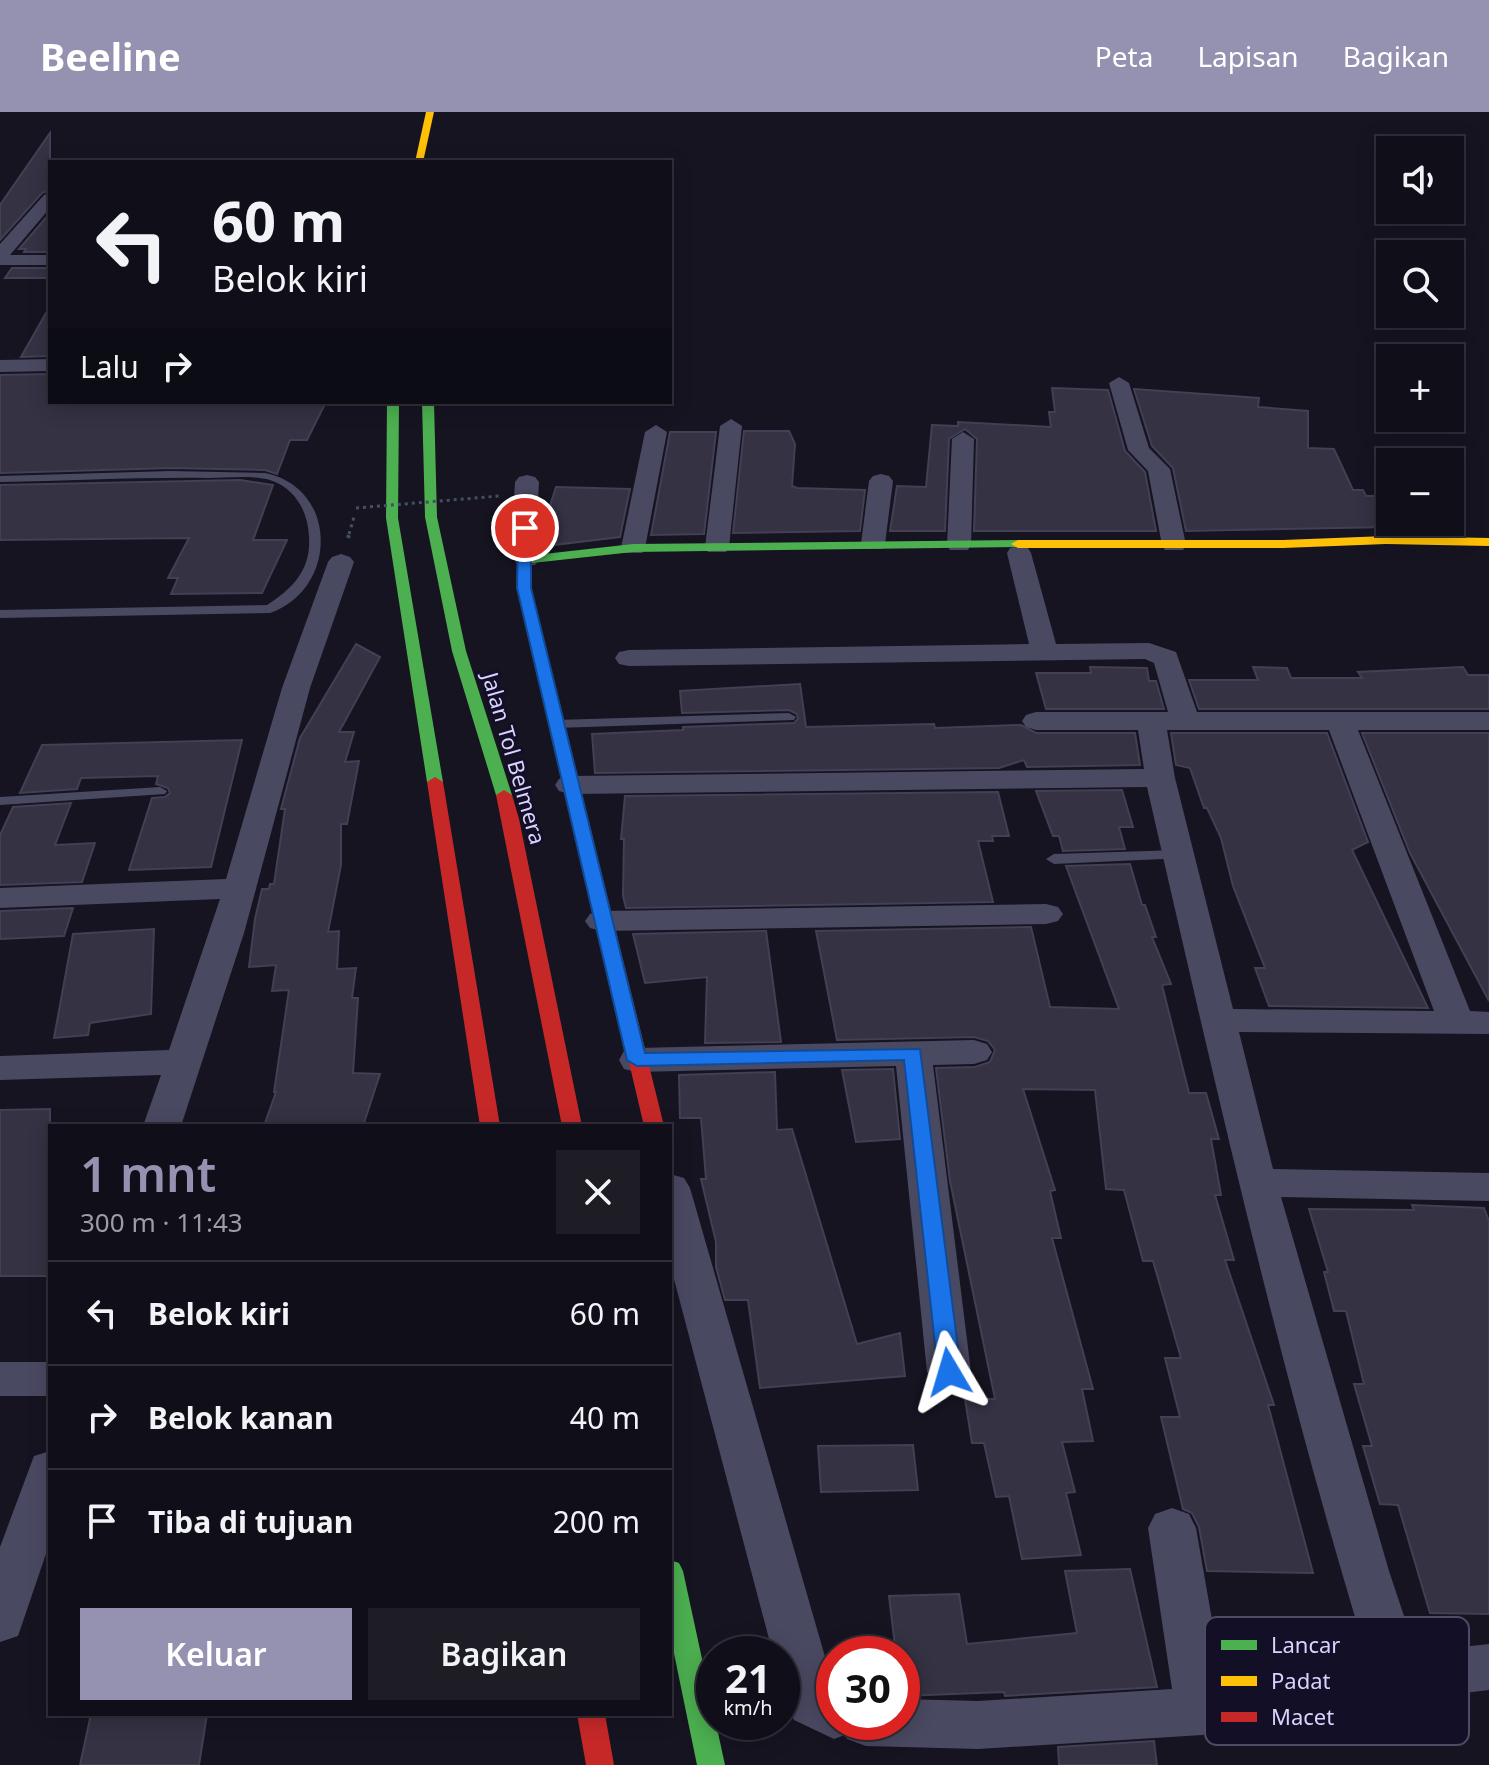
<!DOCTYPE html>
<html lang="id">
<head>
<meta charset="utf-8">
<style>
  :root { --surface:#100f19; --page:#1e1d26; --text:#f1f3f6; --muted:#9c9ca2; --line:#302f38; --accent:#9591b1 }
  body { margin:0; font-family:"Noto Sans",sans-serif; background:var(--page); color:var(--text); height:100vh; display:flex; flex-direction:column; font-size:30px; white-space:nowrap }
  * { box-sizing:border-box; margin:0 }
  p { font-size:26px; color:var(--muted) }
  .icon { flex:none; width:44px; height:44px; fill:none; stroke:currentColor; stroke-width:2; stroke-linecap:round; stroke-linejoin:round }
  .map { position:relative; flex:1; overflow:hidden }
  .panel { position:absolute; left:48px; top:1012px; width:624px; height:592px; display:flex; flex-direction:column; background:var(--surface); border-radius:0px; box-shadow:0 4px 20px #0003,0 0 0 2px var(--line) }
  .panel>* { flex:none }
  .top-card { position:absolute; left:48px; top:48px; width:624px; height:244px; border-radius:0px; box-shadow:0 4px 20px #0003,0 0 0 2px var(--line); background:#100f19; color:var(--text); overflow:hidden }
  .controls { position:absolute; left:1376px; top:24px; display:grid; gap:16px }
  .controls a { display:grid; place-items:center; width:88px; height:88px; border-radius:0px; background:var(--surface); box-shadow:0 4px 20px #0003,0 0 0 2px var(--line); font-size:40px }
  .speed { position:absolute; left:696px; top:1524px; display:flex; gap:16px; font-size:40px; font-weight:700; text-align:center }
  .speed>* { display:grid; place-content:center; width:104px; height:104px; border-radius:50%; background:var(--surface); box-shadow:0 4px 20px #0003,0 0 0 2px var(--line); line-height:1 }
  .speed small { font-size:20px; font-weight:400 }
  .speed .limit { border:12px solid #d22; background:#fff; color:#111 }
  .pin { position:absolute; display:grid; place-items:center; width:68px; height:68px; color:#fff; margin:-34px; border:4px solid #fff; border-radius:50%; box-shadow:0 2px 8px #0007 }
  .me { position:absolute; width:88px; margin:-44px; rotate:353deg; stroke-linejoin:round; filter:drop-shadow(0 0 6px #0008) }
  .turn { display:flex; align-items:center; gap:28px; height:168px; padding:0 32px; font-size:36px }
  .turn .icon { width:104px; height:104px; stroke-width:2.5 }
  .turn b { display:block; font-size:56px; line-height:68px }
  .then { display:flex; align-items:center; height:76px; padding:0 32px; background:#0003; gap:16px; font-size:30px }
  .round { display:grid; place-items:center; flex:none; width:84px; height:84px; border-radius:0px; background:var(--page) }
  .headline { display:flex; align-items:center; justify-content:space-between; height:136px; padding:0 32px }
  h1 { font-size:48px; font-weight:600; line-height:60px; color:var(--accent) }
  .button { display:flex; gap:16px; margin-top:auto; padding:16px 32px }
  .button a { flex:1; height:92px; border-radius:0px; background:var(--accent); color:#fff; font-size:32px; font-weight:600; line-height:92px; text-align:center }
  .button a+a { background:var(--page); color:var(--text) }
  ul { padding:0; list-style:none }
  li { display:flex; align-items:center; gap:24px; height:104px; padding:0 32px; border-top:2px solid var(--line) }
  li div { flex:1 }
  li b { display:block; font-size:30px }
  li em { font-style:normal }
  header { display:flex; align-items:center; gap:48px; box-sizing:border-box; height:112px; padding:0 40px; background:var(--accent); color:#fff }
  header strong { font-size:38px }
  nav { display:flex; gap:44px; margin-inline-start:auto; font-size:28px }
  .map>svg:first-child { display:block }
  .building { fill:#343243; stroke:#433f54; stroke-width:2 }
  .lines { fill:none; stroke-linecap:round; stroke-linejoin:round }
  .path-far1 { stroke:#44505f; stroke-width:3; stroke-dasharray:3 4; stroke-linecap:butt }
  .path { stroke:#44505f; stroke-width:4; stroke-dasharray:3 5; stroke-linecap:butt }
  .lane { fill:#4a4962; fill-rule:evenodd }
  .street { fill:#4a4962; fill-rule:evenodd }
  .fast { fill:#4caf50; fill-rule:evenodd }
  .slow { fill:#ffc107; fill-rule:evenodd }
  .jam { fill:#c62828; fill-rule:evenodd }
  .path-bridge { stroke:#44505f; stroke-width:3; stroke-dasharray:3 4; stroke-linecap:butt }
  .route { fill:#1a73e8; stroke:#114b97; stroke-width:2 }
  .labels { text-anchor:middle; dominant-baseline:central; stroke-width:6; stroke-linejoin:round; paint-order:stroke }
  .street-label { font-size:22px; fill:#d9d4ff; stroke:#130f26 }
  .key { fill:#130f26; stroke:#4e4a67; stroke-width:2 }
  .key-label { font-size:22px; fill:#d9d4ff }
</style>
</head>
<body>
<header>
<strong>Beeline</strong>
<nav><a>Peta</a><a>Lapisan</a><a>Bagikan</a></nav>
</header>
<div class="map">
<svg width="1489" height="1653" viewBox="0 0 1489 1653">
  <rect width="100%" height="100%" fill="#161421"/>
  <g class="building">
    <polygon points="50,21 50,78 42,81 0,128 0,93"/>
    <polygon points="50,101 50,140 24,140 26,137 19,137"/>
    <polygon points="12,156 50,156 50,166 5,166"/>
    <polygon points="50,194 50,244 21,245"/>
    <polygon points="50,262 50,290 326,290 307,328 290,328 277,362 265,358 171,356 0,361 0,263"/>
    <polygon points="1052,276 1108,278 1125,339 1145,360 1156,419 974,419 977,327 965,317 949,327 945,419 890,419 897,374 926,375 932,313 958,314 958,310 1051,315 1049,300 1055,300"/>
    <polygon points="1134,277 1259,286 1258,295 1308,299 1308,336 1334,337 1353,378 1363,378 1366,384 1375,384 1390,415 1186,419 1173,356 1152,334"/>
    <polygon points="744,319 789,319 795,332 792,374 797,376 865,378 860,419 733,421"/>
    <polygon points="670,320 716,320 704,422 651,423"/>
    <polygon points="240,368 273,373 253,428 287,428 262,481 171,482 178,466 168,466 189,426 0,428 0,373"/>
    <polygon points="556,375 630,377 620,425 545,434 547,403"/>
    <polygon points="356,532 380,545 339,620 354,620 345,650 359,649 347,712 341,712 341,753 328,820 339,819 337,857 356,856 352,886 358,886 353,961 380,962 363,1014 264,1014 276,980 274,980 289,878 272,879 276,853 249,855 255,807 262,777 269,777 270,772 274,772 285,697 281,697 300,626"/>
    <polygon points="1090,555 1147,556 1149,569 1156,569 1164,597 1046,597 1036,561 1091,561"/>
    <polygon points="1253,555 1287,556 1291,566 1362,566 1358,560 1463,555 1468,563 1489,563 1489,597 1199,597 1189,568 1258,568"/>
    <polygon points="800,572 806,615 934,612 935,616 1021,613 1036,621 1135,621 1140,653 1027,655 1024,648 999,656 595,661 592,622 683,618 683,615 794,611 798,607 797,602 789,598 682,601 680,579"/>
    <polygon points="1171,621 1327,621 1368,730 1352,738 1428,896 1269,894 1255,856 1265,856 1233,774 1221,726 1207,696 1204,696 1190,656 1176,653"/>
    <polygon points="1362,621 1489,621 1489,889 1410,741"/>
    <polygon points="242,628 211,755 129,758 152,686 165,685 170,681 168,676 156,672 158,664 81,666 77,677 20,681 42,633"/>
    <polygon points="1122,678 1133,715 1119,715 1125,737 1063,739 1059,724 1053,724 1036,679"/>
    <polygon points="998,680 1009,724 992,724 993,729 978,729 993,790 626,796 623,784 624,727 621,727 625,684"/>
    <polygon points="71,691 55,733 95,731 82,770 0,773 0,723 13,695"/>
    <polygon points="1130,752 1142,793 1145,793 1156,825 1152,825 1171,872 1162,873 1189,981 1206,981 1219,1027 1211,1027 1221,1083 1215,1083 1234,1148 1225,1148 1274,1293 1268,1293 1313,1461 1207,1459 1199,1415 1192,1401 1183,1397 1161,1305 1180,1305 1165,1246 1181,1246 1153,1149 1143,1149 1124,1078 1106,1077 1095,978 1023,977 1055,1078 1050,1079 1061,1126 1052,1126 1093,1277 1082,1277 1093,1329 1062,1330 1075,1380 1066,1381 1081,1443 1022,1447 1009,1384 996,1385 984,1331 972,1331 965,1287 995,1287 950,1069 936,956 975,955 990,950 995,938 988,929 974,925 837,928 816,819 1031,815 1050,895 1119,897 1066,754"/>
    <polygon points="73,796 64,824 0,827 0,799"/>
    <polygon points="154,817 151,902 90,911 88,923 54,926 73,822"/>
    <polygon points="766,819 781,930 705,931 707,865 645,871 633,822"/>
    <polygon points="893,957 900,1027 856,1030 842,958"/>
    <polygon points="775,960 777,1018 792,1017 857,1232 900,1221 905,1264 760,1276 748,1188 725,1188 716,1155 716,1130 701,1067 706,1067 701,1006 680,1006 679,963"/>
    <polygon points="50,997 50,1164 0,1164 0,998"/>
    <polygon points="1412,1093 1484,1096 1489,1109 1489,1502 1430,1501 1398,1393 1380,1392 1363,1334 1372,1334 1354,1272 1364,1272 1346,1199 1334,1199 1324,1160 1328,1160 1309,1097 1414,1098"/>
    <polygon points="913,1333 918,1378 821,1380 818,1334"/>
    <polygon points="1130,1457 1157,1575 1005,1584 1004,1580 902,1584 902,1542 896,1542 889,1484 959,1482 967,1532 1077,1521 1065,1459"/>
    <polygon points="91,1602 207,1602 199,1653 80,1653"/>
    <polygon points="1154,1629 1157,1653 1059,1653 1058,1635"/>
  </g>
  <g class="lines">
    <polyline class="path-far1" points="349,422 354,405"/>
    <polyline class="path" points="348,426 350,420"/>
    <g class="lane">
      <path d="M 171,359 L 265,361 C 339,376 338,477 270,501 L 0,506 L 0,498 L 267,493 C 293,476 311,458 309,425 C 308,399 295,376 270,368 C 252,363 227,366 209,366 C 139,365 69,369 0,370 L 0,364 Z"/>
      <polygon points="789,601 796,605 794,608 556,616 549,612 556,608"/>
      <polygon points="160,675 167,679 165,682 0,693 0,685"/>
      <polygon points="1179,738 1187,743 1184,746 1054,752 1046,747 1054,742"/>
    </g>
    <g class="street">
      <polygon points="50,81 50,96 10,143 50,143 50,153 0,153 0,132 44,83"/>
      <polygon points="50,247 50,259 0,260 0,248"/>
      <polygon points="1119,265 1129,271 1149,336 1170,357 1186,433 1183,438 1165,438 1162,433 1148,359 1128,338 1109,271"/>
      <polygon points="731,307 742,314 729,435 726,440 708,440 705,435 720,314"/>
      <polygon points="656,313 667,320 645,436 642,441 624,441 621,436 645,320"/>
      <polygon points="963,320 974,327 971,433 968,438 950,438 947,433 952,327"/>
      <polygon points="881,362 889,364 893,369 885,432 882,437 864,437 861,432 869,369 873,364"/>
      <polygon points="527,363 535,365 539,370 535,439 539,448 535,453 517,453 511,439 515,370 519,365"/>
      <path d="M 1019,434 L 1028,436 L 1031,441 L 1056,532 L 1149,531 L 1176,540 L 1197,600 L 1489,600 L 1489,618 L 1358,618 L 1470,899 L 1489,900 L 1489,922 L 1239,920 L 1273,1057 L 1489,1061 L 1489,1089 L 1281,1085 L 1389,1459 L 1416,1540 L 1489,1532 L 1489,1578 L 1399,1589 L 1202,1623 L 978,1637 L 866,1634 L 847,1627 L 845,1623 L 834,1627 L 794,1608 C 783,1585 782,1567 782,1542 L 773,1542 L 670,1152 L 670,1062 L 684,1066 L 690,1076 L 834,1576 L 834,1610 L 902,1610 L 902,1587 L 978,1589 L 1172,1577 L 1148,1416 L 1155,1402 L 1172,1396 L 1189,1402 L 1196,1416 L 1223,1571 L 1368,1548 C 1280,1261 1214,968 1147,675 L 570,682 L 559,679 L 555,673 L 559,667 L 570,664 L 1144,657 L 1138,618 L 1036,618 L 1026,615 L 1022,609 L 1026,603 L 1036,600 L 1168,600 L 1154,551 L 1145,547 L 629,554 L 619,552 L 615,546 L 619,540 L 629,538 L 1029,532 L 1007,441 L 1010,436 ZM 1167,618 L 1329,618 L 1434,899 L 1233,897 L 1175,666 Z"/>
      <polygon points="341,442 350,445 354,450 310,576 244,821 181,1014 143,1014 161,963 0,968 0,944 169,938 220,787 0,796 0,776 226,767 282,576 328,450 332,445"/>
      <polygon points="1046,792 1058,795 1063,802 1058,809 1046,812 602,819 590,816 585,809 590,802 602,799"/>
      <polygon points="974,928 987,932 992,940 987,948 974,952 933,953 971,1260 965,1272 949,1277 933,1272 927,1260 896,954 637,960 624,957 619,948 624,939 637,936"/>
      <rect x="0" y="1250" width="50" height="34"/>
      <polygon points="50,1339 50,1430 18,1524 0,1530 0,1435 34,1344"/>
    </g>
    <g class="fast">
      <polygon points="387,290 399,290 398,406 443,670 435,675 427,670 386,406"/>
      <polygon points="422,290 434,290 437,405 466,539 512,683 504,688 496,683 452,539 425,405"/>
      <polygon points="1018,428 1025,432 1023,435 633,440 532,451 532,458 525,462 518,458 519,448 526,444 633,432"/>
      <polygon points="670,1448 679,1451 683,1459 725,1653 697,1653 670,1522"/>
    </g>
    <g class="slow">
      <polygon points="426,0 434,0 423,50 415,50"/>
      <polygon points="1386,424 1489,426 1489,434 1386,432 1283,436 1018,436 1011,432 1018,428 1283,428"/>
    </g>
    <g class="jam">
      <polygon points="525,454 532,458 531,476 664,1014 644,1014 517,476 518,458"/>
      <polygon points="435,665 443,670 500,1014 480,1014 427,670"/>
      <polygon points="504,678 512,683 519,707 582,1014 562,1014 496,683"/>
      <polygon points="577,1602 605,1602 614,1653 586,1653"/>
    </g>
    <polyline class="path-bridge" points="356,396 499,384"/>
  </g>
  <polygon class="route" points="525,412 531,416 531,476 645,941 920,937 961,1260 958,1267 949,1270 941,1267 938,1260 904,948 637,954 627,948 517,476 518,416"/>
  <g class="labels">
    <g class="street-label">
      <text transform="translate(515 646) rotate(74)">Jalan Tol Belmera</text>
    </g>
  </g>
  <rect x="1205" y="1505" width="264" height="128" rx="12" class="key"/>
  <rect x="1221" y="1528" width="36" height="10" fill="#4caf50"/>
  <rect x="1221" y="1564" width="36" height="10" fill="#ffc107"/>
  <rect x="1221" y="1600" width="36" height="10" fill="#c62828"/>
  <g class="key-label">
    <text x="1271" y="1541">Lancar</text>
    <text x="1271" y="1577">Padat</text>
    <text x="1271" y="1613">Macet</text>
  </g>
</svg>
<div class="controls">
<a><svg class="icon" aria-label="sound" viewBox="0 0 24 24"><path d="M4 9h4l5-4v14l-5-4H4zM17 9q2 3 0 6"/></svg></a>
<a><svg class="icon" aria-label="search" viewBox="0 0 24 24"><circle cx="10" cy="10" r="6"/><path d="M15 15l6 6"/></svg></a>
<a>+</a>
<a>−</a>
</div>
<div class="speed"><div>21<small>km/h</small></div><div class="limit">30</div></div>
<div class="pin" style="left:525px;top:416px;background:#d93025"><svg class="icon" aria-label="arrive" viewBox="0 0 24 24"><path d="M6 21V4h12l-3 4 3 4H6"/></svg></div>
<svg class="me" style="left:949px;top:1260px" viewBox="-20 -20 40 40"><path d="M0-17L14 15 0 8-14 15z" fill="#1a73e8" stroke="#fff" stroke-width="4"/></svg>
<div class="top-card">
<div class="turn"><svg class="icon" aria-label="left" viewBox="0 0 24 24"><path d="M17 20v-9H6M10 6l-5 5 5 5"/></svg><div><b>60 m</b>Belok kiri</div></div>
<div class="then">Lalu<svg class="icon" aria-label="right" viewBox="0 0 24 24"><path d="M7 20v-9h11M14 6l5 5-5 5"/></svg></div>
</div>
<section class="panel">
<div class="headline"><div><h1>1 mnt</h1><p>300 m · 11:43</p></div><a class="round"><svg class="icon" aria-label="close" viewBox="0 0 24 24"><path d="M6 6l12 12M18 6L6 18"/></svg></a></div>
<ul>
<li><svg class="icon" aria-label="left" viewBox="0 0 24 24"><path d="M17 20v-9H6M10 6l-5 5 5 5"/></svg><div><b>Belok kiri</b></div><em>60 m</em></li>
<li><svg class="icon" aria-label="right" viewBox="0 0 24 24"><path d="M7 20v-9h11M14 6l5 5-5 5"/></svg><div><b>Belok kanan</b></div><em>40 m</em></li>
<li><svg class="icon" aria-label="arrive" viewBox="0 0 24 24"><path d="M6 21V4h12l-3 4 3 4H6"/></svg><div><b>Tiba di tujuan</b></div><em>200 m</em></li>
</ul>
<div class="button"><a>Keluar</a><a>Bagikan</a></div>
</section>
</div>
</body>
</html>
